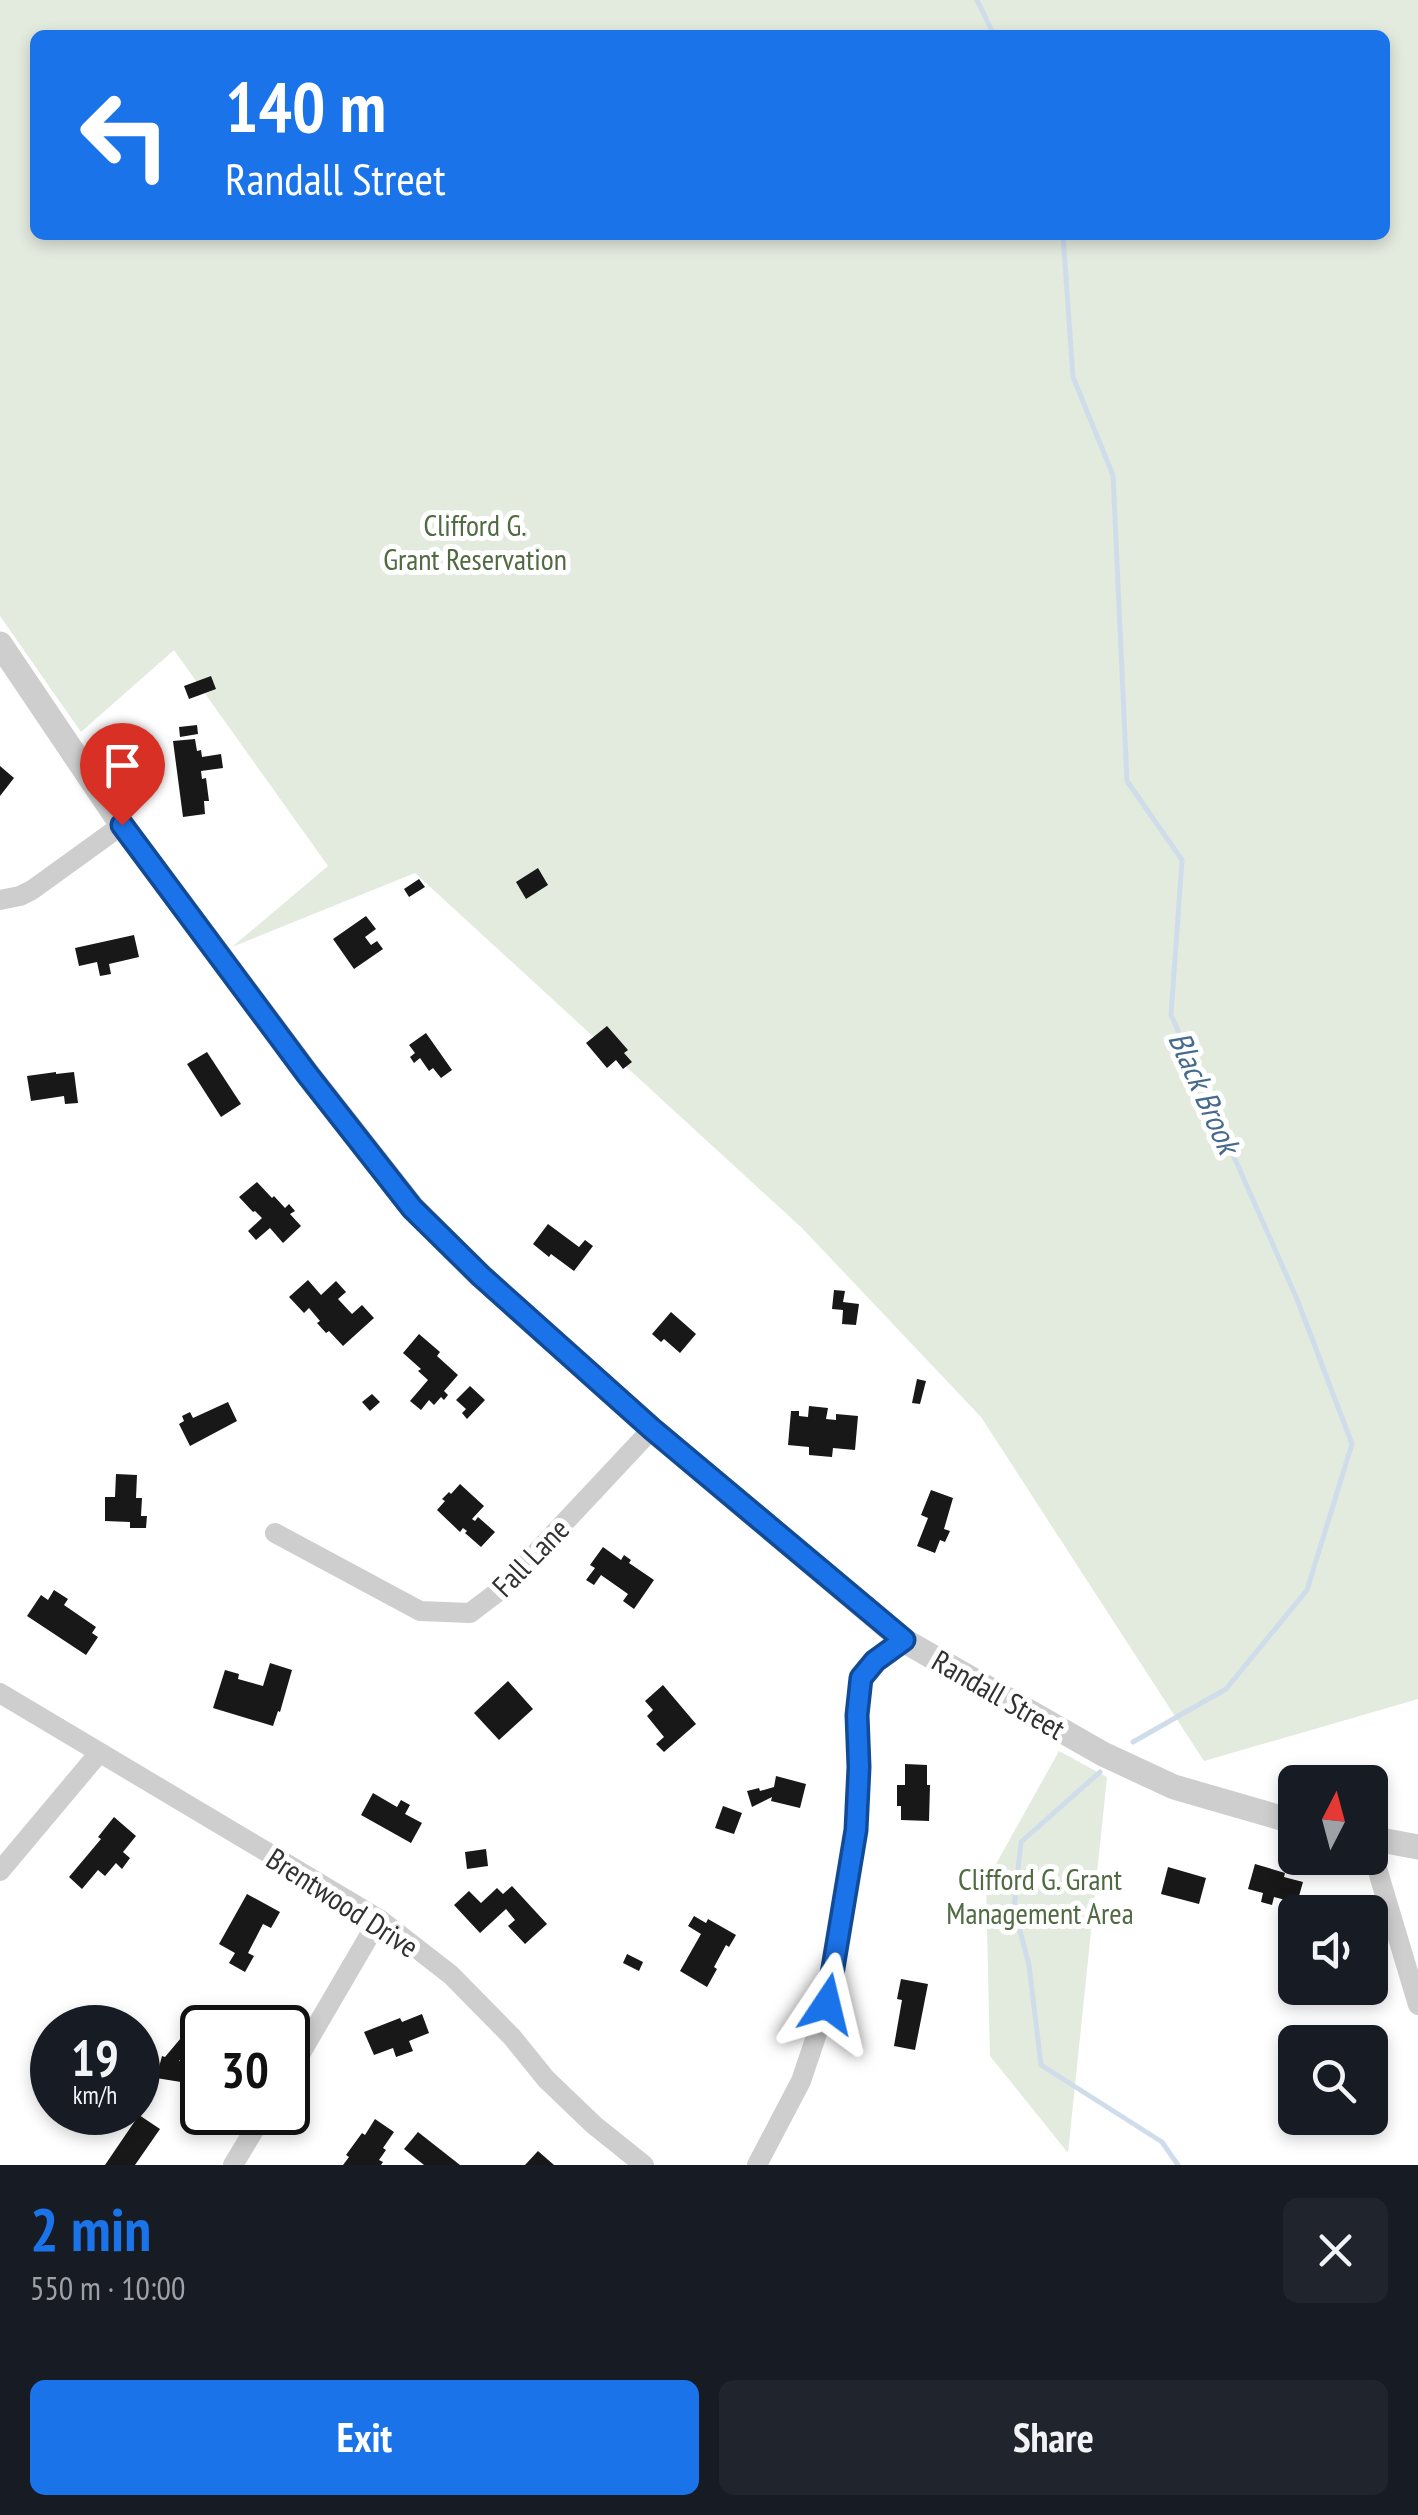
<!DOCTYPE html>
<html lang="en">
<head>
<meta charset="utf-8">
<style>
  :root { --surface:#171b24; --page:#20242c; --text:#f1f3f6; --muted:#9ea1a6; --accent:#1a73e8 }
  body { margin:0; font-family:"PT Sans Narrow",sans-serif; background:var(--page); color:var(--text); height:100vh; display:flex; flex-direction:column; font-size:38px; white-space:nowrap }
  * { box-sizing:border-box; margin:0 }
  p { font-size:32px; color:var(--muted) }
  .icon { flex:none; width:55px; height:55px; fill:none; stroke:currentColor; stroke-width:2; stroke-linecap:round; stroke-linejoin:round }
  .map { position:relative; height:2165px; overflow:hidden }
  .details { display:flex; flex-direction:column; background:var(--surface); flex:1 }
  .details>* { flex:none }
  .guide { position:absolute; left:30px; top:30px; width:1360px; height:210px; border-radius:15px; box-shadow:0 5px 15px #0003; background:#1a73e8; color:#fff; overflow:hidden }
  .needle { width:65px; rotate:6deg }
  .tools { position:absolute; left:1278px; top:1765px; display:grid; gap:20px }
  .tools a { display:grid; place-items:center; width:110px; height:110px; border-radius:15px; background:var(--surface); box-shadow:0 5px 15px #0003; font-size:50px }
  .speed { position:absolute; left:30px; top:2005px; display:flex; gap:20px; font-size:50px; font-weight:700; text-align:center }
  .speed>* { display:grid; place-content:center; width:130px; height:130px; border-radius:50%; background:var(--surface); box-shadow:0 5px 15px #0003; line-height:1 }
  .speed small { font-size:25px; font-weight:400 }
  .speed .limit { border:5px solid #111; border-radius:15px; background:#fff; color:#111 }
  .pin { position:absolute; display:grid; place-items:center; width:85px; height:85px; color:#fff; margin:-102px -42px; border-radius:50% 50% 50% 0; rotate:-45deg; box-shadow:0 0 10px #0007 }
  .pin .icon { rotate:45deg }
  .me { position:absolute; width:110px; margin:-55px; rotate:10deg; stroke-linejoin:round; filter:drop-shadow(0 0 8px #0008) }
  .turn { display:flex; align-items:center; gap:35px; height:210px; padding:0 30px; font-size:45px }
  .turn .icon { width:130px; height:130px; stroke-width:2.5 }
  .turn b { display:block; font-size:70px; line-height:85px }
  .round { display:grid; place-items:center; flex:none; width:105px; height:105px; border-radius:15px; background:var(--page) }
  .head { display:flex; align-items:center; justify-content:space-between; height:170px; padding:0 30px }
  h1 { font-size:60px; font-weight:800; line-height:75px; color:var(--accent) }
  .action { display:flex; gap:20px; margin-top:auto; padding:20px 30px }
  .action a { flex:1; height:115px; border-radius:15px; background:var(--accent); color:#fff; font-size:40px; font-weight:800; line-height:115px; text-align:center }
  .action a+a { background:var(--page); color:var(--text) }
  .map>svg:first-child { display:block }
  .green { fill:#e3eade; fill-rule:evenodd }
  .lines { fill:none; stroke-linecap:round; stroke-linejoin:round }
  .stream { stroke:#cfddeb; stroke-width:5 }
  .building { fill:#181818 }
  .minor { stroke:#cecece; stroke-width:20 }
  .tertiary { stroke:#cecece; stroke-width:25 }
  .route-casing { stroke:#114b97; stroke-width:25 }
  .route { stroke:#1a73e8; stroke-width:18 }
  .labels { text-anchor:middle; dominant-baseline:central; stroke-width:10; stroke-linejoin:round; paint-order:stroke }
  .park-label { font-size:30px; fill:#506a42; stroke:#fff }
  .street-label { font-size:30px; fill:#313131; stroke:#fff }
  .water-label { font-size:32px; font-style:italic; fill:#456a8e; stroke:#fff }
</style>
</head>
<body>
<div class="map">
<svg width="1418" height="2165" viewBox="0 0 1418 2165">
  <rect width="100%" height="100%" fill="#fff"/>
  <g class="green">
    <path d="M 0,0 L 1418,0 L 1418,1699 L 1204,1761 L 981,1417 L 802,1228 L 415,873 L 232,947 L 328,866 L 174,650 L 81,732 L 0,616 ZM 35,35 L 1385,35 L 1385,235 L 35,235 Z"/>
    <polygon points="1059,1751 1107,1777 1068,2153 990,2056 986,1882"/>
  </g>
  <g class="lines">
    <g class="stream">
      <polyline points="977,0 994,35"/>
      <polyline points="1063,235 1073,377 1113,475 1127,781 1182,860 1171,1015 1297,1299 1352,1444 1307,1590 1226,1689 1133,1742"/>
      <polyline points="1100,1772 1021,1842 1014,1908 1029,1965 1041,2065 1162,2142 1178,2165"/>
    </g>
  </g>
  <g class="building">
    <polygon points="211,676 216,689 189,699 184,686"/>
    <polygon points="197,725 198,734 180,737 179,727"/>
    <polygon points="195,739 197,751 201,750 202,757 221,754 223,768 201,771 202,779 206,778 209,801 204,801 205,814 183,817 173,741"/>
    <polygon points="0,766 14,778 0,796"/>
    <polygon points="538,868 548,885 526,899 516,882"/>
    <polygon points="419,879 425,887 409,897 404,889"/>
    <polygon points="366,916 376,929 365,937 371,945 377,941 383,949 354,969 333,939"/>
    <polygon points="134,935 139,957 109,964 111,974 100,976 97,962 79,966 75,948"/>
    <polygon points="607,1026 628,1050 624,1053 632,1062 623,1069 616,1060 607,1068 586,1043"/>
    <polygon points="426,1033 452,1070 441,1078 433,1068 429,1071 420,1058 414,1063 410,1057 415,1053 409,1045"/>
    <polygon points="207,1052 241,1104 221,1117 187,1064"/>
    <polygon points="56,1072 56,1074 74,1072 78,1103 65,1104 64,1096 31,1101 27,1076"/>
    <polygon points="257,1182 272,1198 274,1196 285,1208 289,1204 295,1211 290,1214 301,1226 283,1243 270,1228 256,1240 248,1231 262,1218 255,1211 253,1212 239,1197"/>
    <polygon points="548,1224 579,1247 585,1240 593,1246 574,1271 551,1254 549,1257 533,1244"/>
    <polygon points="308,1280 321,1295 336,1281 346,1292 338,1299 352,1314 362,1305 374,1318 343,1346 329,1331 326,1333 317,1323 320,1321 309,1308 304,1313 289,1297"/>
    <polygon points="834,1290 845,1291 843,1302 859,1304 856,1325 842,1324 843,1310 832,1309"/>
    <polygon points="671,1312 696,1334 680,1353 664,1339 661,1342 652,1334"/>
    <polygon points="419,1334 440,1352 437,1356 458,1375 444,1391 448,1395 444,1400 441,1397 434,1405 429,1400 421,1410 410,1401 428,1380 418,1371 421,1369 403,1353"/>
    <polygon points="917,1379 926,1381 920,1404 912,1403"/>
    <polygon points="470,1386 485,1400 467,1419 462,1413 466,1409 456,1400"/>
    <polygon points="372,1394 380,1402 370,1411 362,1402"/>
    <polygon points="228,1402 237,1421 190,1446 179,1424 184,1421 182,1416 190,1412 193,1418"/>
    <polygon points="809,1406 828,1408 826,1419 836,1420 836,1414 858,1416 855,1450 833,1448 832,1457 809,1455 809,1447 788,1445 791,1411 799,1411 799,1416 808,1417"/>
    <polygon points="116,1474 137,1475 136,1498 142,1498 141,1516 147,1516 146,1528 130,1528 130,1522 105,1521 105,1497 115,1497"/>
    <polygon points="460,1484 484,1506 472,1519 475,1521 478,1517 495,1532 481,1547 465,1533 467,1531 463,1528 460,1532 437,1510 445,1501 442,1499 449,1492 451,1494"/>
    <polygon points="931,1490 953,1498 944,1529 950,1531 945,1542 940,1540 935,1553 917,1546 928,1518 921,1515"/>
    <polygon points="603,1547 621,1560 624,1555 631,1560 629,1563 654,1580 634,1609 623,1601 628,1594 601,1575 594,1585 586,1580 595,1568 590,1565"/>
    <polygon points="54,1590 68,1599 64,1605 96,1627 92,1633 98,1637 86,1655 27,1616 41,1595 48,1600"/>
    <polygon points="270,1663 292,1670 280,1712 278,1711 273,1726 213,1708 225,1670 239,1674 238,1679 263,1686"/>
    <polygon points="508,1681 533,1709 499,1740 474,1713"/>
    <polygon points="663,1685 696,1724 664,1752 656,1744 664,1737 647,1716 653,1710 645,1701"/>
    <polygon points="905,1764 927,1765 927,1785 930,1785 929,1821 901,1820 901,1806 897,1806 897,1785 905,1785"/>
    <polygon points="776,1776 806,1784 800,1808 771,1801 772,1797 752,1807 747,1791 759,1788 760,1791 774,1787"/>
    <polygon points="373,1793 397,1807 401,1800 410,1805 405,1814 422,1823 411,1843 361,1815"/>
    <polygon points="723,1806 742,1813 734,1834 715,1828"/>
    <polygon points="114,1817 136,1836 123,1852 130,1858 122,1869 116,1863 105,1876 98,1870 82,1889 69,1877 101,1839 98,1837"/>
    <polygon points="486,1849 488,1866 467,1869 465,1852"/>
    <polygon points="1255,1864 1285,1873 1284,1877 1303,1882 1297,1903 1274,1897 1272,1905 1261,1902 1263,1893 1248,1889"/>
    <polygon points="1168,1867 1206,1878 1199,1904 1161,1894"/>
    <polygon points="512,1886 547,1924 525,1944 508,1926 515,1920 506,1909 480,1933 454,1905 469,1891 481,1903 497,1888 503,1894"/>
    <polygon points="247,1894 280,1912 271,1928 263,1924 248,1953 254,1956 245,1972 229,1963 235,1953 219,1944"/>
    <polygon points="694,1916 706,1923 708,1919 736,1935 729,1947 726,1945 714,1967 717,1969 707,1987 680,1971 701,1934 688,1926"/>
    <polygon points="627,1954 643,1962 639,1971 623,1963"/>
    <polygon points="901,1979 928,1984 915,2050 894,2046 902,2000 897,1999"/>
    <polygon points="202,2013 220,2028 202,2028 202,2050 200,2053 192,2046 179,2061 184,2062 181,2082 156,2078 162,2056 165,2057"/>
    <polygon points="422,2014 429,2033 409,2041 413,2051 396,2057 393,2048 374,2055 364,2032 400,2018 402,2022"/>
    <polygon points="1375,2035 1387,2084 1370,2088 1370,2042 1350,2041"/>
    <polygon points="139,2115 160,2129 135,2165 105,2165"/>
    <polygon points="375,2119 394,2132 383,2148 386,2150 379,2160 383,2162 381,2165 343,2165 349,2157 346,2155 362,2133 365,2135"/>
    <polygon points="418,2132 460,2165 424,2165 404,2149"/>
    <polygon points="538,2151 554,2165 525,2165"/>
  </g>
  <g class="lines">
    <g class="minor">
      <polyline points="0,900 20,896 32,890 122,825"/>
      <polyline points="275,1533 420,1611 470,1613 503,1588 652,1429"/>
      <polyline points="0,1693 379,1919 451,1975 512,2037 546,2079 594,2125 644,2165"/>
      <polyline points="1370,1845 1418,2005"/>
      <polyline points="0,1871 99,1753"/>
      <polyline points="288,2075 379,1919"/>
      <polyline points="233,2165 265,2112"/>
      <polyline points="757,2165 801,2081 827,2004 856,1830 859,1767 857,1715 861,1678 875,1661 903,1640"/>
    </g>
    <g class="tertiary">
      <polyline points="0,644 122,825 307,1073 412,1207 481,1276 652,1429 903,1640 1103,1754 1174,1787 1295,1822"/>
      <polyline points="1370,1838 1418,1847"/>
    </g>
  </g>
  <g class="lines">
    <defs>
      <polyline id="route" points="122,825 307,1074 412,1208 481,1276 652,1429 904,1640 875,1661 861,1678 857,1715 859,1767 856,1830 827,2004"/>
    </defs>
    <use href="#route" class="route-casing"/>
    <use href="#route" class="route"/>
  </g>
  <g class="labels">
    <g class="park-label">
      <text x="475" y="524">Clifford G.<tspan x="475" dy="34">Grant Reservation</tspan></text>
      <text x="1040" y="1878">Clifford G. Grant<tspan x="1040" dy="34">Management Area</tspan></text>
    </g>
    <g class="street-label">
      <text transform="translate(530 1557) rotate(-46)">Fall Lane</text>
      <text transform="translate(999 1694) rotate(30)">Randall Street</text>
      <text transform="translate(343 1902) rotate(33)">Brentwood Drive</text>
    </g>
    <g class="water-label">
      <text transform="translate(1205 1092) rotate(66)">Black Brook</text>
    </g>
  </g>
</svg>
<div class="tools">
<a><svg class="needle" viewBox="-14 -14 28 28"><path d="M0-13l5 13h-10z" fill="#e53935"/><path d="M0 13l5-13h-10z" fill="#9ea1a6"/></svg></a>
<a><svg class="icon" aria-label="sound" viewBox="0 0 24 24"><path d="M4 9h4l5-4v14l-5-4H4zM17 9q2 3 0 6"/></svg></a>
<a><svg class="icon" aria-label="search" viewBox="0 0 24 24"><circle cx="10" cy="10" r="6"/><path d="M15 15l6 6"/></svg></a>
</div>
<div class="speed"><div>19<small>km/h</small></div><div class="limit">30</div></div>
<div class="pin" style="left:122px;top:825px;background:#d93025"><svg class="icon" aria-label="arrive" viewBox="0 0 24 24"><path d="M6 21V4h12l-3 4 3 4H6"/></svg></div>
<svg class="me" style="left:827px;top:2004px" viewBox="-20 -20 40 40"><path d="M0-17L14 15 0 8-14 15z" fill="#1a73e8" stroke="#fff" stroke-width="4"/></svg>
<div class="guide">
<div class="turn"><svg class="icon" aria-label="left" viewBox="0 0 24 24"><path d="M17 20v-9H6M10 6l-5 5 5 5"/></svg><div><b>140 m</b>Randall Street</div></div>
</div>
</div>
<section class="details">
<div class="head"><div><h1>2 min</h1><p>550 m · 10:00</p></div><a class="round"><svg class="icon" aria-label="close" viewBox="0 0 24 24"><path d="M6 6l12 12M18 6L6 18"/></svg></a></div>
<div class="action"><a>Exit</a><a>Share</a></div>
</section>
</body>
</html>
